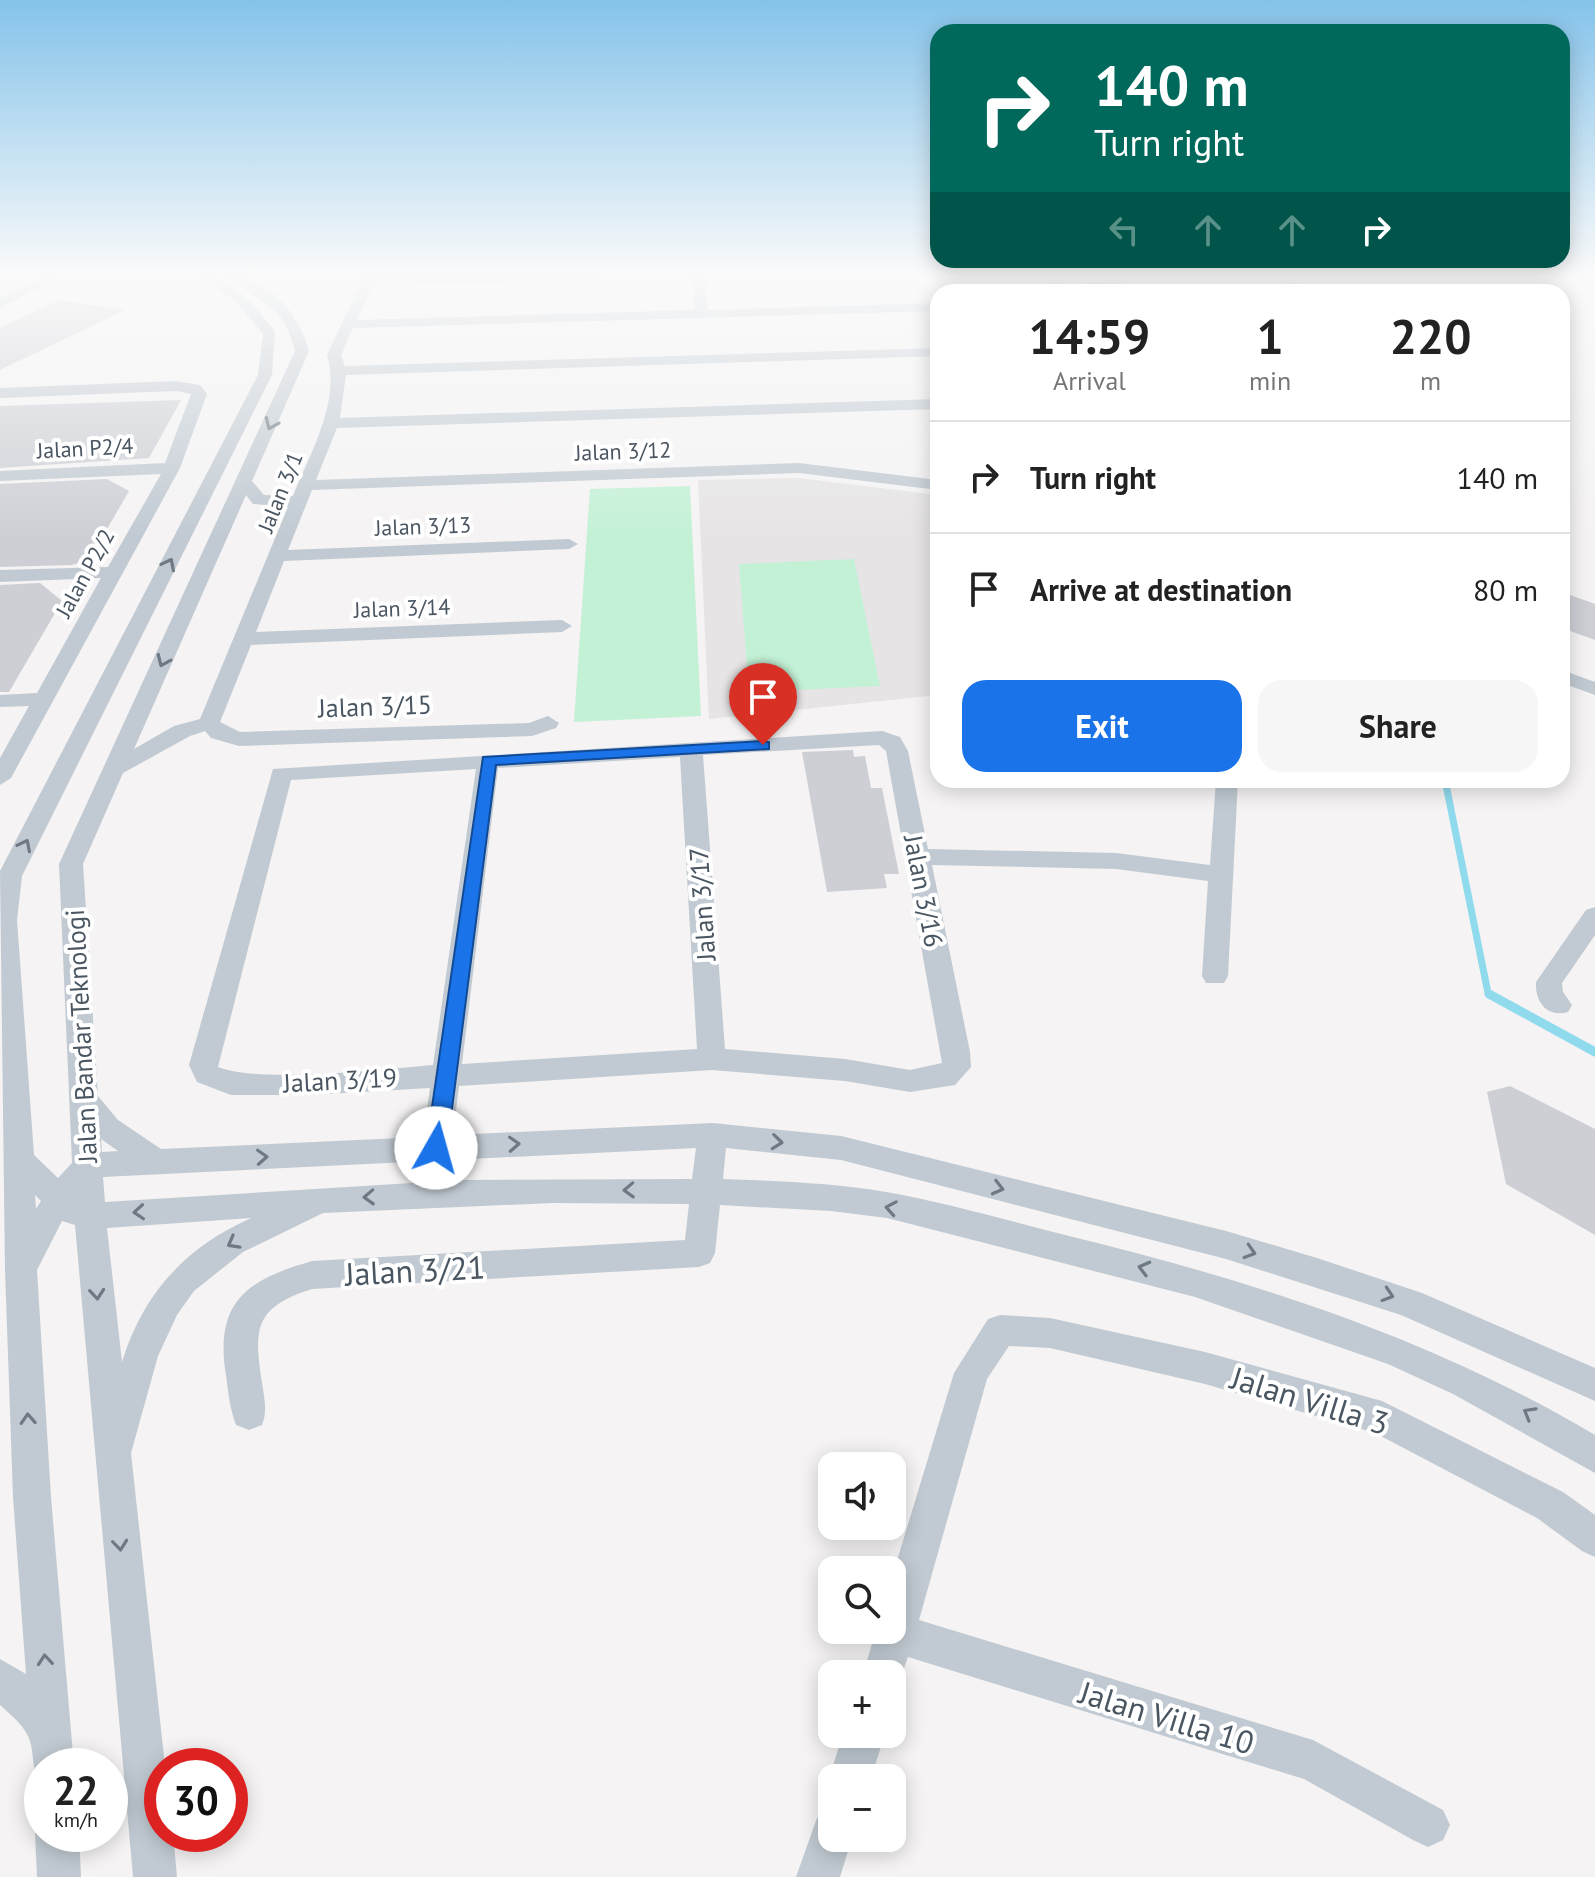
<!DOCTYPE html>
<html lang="en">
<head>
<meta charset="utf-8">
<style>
  :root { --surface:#fff; --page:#f6f6f6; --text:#222; --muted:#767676; --line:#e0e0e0; --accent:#1a73e8 }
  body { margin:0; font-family:"PT Sans",sans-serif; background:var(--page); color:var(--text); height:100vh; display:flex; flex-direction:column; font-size:30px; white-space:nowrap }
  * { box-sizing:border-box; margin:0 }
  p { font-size:26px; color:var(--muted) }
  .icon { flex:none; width:44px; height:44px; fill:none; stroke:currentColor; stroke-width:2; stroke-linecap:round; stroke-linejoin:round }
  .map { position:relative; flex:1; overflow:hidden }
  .details { position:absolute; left:930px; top:284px; width:640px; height:504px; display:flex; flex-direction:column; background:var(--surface); border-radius:24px; box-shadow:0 4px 20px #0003 }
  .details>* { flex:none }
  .guide { position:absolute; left:930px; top:24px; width:640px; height:244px; border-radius:24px; box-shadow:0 4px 20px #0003; background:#00695c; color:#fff; overflow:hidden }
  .tools { position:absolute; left:818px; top:1452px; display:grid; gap:16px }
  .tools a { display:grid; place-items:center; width:88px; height:88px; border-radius:16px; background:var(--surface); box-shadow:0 4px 20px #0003; font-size:40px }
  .speed { position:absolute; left:24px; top:1748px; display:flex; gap:16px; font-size:40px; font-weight:700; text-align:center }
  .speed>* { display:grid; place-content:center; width:104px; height:104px; border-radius:50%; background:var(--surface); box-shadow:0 4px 20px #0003; line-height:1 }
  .speed small { font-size:20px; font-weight:400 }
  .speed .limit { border:12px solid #d22; background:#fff; color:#111 }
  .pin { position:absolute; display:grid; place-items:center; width:68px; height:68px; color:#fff; margin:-82px -34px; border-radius:50% 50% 50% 0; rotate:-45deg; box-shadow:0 0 8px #0007 }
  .pin .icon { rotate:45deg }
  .me { position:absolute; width:88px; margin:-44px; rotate:7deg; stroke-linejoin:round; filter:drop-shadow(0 0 6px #0008) }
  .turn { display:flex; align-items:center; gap:28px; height:168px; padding:0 32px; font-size:36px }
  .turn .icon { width:104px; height:104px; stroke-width:2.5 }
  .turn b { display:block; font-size:56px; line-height:68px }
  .lanes { display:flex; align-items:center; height:76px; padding:0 32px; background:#0003; justify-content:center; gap:40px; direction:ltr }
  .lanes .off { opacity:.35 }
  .eta { display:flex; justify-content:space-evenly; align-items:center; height:136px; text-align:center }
  .eta b { font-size:48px; font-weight:700; line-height:56px }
  .button { display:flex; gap:16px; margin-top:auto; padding:16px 32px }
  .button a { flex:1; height:92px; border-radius:24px; background:var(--accent); color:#fff; font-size:32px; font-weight:700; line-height:92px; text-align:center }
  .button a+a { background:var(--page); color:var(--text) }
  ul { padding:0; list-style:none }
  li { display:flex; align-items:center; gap:24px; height:112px; padding:0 32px; border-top:2px solid var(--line) }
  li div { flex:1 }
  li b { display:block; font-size:30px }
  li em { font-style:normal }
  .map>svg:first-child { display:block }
  .education { fill:#e6e4e5 }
  .green { fill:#c3f1d5 }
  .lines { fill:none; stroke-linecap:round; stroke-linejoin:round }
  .stream-far2 { stroke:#90daee; stroke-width:4 }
  .stream-far1 { stroke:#90daee; stroke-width:7 }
  .stream { stroke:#90daee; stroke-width:9 }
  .building { fill:#cdcfd5 }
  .minor { fill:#c1cad2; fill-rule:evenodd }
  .oneway { stroke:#6e7983 }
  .route { fill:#1a73e8; stroke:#114b97; stroke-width:2 }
  .labels { text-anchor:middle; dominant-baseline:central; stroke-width:8; stroke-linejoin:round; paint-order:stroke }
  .far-street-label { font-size:22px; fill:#4a5661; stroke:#fff }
  .street-label { font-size:26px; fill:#4a5661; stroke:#fff }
  .near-street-label { font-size:32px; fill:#4a5661; stroke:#fff }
</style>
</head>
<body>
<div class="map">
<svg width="1595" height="1877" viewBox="0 0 1595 1877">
  <rect width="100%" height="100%" fill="#f5f3f3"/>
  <polygon class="education" points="799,478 938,495 938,695 709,719 698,480"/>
  <g class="green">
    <polygon points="690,486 701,716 574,722 590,489"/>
    <polygon points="854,559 880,686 749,692 739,564"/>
  </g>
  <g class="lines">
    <polyline class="stream-far2" points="996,274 1021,292"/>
    <polyline class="stream-far1" points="1445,780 1488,993 1493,996"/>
    <polyline class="stream" points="1489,994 1595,1052"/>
  </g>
  <g class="building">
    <polygon points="59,300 125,310 0,370 0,328"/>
    <polygon points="181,400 149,458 0,468 0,406"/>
    <polygon points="107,479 129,491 89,560 72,565 0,567 0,484"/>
    <polygon points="40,583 62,601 9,692 0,692 0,585"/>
    <polygon points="1562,592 1595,604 1595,640 1562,628"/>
    <polygon points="853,750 854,757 865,756 871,788 882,788 899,874 884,874 887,888 827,892 802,752"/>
    <polygon points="1510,1086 1595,1129 1595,1235 1506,1184 1487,1092"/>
  </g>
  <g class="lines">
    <g class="minor">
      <path d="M 194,274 C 231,274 253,305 275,331 L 272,375 L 22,876 L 17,920 L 34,1155 L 58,1178 L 72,1163 L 59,864 L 295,351 C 282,299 258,304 225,274 C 266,274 299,313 309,351 L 252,481 L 264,495 L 293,496 C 310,454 341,401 327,355 L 365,274 L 377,274 L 376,278 L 551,274 L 599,277 L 593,281 L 372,286 L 357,320 L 694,310 L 693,274 L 705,274 L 708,310 L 938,303 L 938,311 L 353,328 L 341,355 L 345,366 L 938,348 L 938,356 L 346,375 L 340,418 L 938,399 L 938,409 L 337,428 L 316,480 L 799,463 L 938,480 L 938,490 L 799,473 L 312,490 L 288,550 L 569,539 L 578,544 L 569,549 L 284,561 L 256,632 L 562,620 L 572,626 L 562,632 L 251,645 L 220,722 L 240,732 L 529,723 L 548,716 L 559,723 L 556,728 L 532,736 L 239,746 L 211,738 L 205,731 L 190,736 L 123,773 L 83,864 L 98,1096 L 118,1120 L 161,1149 L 423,1137 L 430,1088 L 311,1095 L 231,1095 L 197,1082 L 189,1065 L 273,769 L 882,731 L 900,737 L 908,751 L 928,849 L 1116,853 L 1210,865 L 1216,780 L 1238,780 L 1228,976 L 1224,983 L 1206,983 L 1202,976 L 1208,881 L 1116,869 L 932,865 L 970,1052 L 971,1067 L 955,1085 L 910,1092 L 845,1081 L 712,1070 L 459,1086 L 453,1135 L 713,1123 L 841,1136 L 1226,1231 L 1317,1258 L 1422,1293 L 1595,1368 L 1595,1401 L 1401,1315 L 1226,1259 L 841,1160 L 726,1148 L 723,1179 C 777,1181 833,1183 886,1192 C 948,1203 1009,1221 1069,1236 C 1254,1281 1431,1338 1595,1435 L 1595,1473 L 1453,1394 L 1388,1364 L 1195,1297 L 887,1218 L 831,1211 L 720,1205 L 715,1253 L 710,1263 L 699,1267 L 312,1289 C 251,1308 254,1332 263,1389 C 265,1403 267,1412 262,1425 L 249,1430 L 236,1425 C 229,1407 228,1388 225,1369 C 216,1298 251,1279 312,1261 L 685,1240 L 689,1204 L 553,1203 L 323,1213 L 243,1252 L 194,1291 L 177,1315 L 158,1356 L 131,1453 L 165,1766 L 162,1766 L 162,1834 L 173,1834 L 177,1877 L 133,1877 L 75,1225 L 62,1221 L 37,1270 L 51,1497 L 74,1766 L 42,1766 L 42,1783 L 38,1781 C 32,1767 34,1755 30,1741 C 26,1727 11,1715 0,1705 L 0,1659 L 26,1674 L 13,1497 L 5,1270 L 0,871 L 258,375 L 263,334 L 236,301 ZM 246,495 L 253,504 L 288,507 L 200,719 L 174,726 L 134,749 ZM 879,745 L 886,751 L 942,1063 L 910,1070 L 845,1059 L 725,1049 L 703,755 ZM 680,757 L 697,1049 L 462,1064 L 498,768 ZM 476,769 L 433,1065 C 382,1069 261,1084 218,1067 L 291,780 ZM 101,1139 L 118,1151 L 102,1152 ZM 696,1148 L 692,1179 L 460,1180 L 105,1202 L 103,1177 ZM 35,1195 L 41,1201 L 36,1209 ZM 251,1218 C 186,1247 143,1293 122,1362 L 107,1228 Z"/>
      <polygon points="925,274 939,274 961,292 946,292"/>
      <polygon points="1035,274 1050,274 1066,286 1144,274 1176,274 1076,292 1058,292"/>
      <polygon points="1270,274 1286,274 1316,292 1299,292"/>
      <polygon points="50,275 61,278 0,307 0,298"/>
      <polygon points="176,381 200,385 207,394 180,468 11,778 0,785 0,758 29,706 0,707 0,695 37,693 101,578 0,582 0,570 108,567 161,474 0,481 0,471 165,463 191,394 176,391 0,398 0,388"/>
      <polygon points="1562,670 1595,682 1595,695 1562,683"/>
      <path d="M 1595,907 L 1595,935 L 1562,983 L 1563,992 L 1572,1005 L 1568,1012 C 1547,1018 1535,1002 1536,982 L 1586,910 Z"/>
      <polygon points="1000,1315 1050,1318 1205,1352 1382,1401 1563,1492 1595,1515 1595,1557 1582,1551 1537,1518 1375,1433 1205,1384 1050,1348 1009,1346 987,1379 919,1620 1313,1740 1443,1810 1450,1825 1443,1840 1428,1847 1413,1840 1304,1779 908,1657 897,1688 892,1691 892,1674 863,1674 876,1630 892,1630 892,1577 954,1373 988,1319"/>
      <polygon points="843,1734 885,1734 871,1778 832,1778 832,1786 829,1778"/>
      <polygon points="832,1811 832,1838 852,1838 840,1877 796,1877 817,1818"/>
      <polygon points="42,1818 42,1834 79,1834 81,1877 37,1877 35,1834"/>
    </g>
  </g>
  <defs><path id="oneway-chevron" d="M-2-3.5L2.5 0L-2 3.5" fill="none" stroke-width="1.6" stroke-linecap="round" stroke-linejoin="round" transform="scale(2)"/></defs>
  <g class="oneway">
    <use href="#oneway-chevron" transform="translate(271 424) rotate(114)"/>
    <use href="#oneway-chevron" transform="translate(169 564) rotate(-63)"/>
    <use href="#oneway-chevron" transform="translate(163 661) rotate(114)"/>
    <use href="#oneway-chevron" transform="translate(25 845) rotate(-63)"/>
    <use href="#oneway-chevron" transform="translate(777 1142) rotate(6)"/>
    <use href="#oneway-chevron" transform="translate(514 1144) rotate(-3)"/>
    <use href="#oneway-chevron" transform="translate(262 1157) rotate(-3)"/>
    <use href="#oneway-chevron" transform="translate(998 1188) rotate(14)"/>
    <use href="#oneway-chevron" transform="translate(629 1190) rotate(178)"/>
    <use href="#oneway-chevron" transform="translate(369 1197) rotate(178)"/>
    <use href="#oneway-chevron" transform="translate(891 1208) rotate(-170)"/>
    <use href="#oneway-chevron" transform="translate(139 1212) rotate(176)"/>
    <use href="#oneway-chevron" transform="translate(233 1243) rotate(151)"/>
    <use href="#oneway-chevron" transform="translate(1250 1252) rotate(17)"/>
    <use href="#oneway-chevron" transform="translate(1144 1268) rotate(-165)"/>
    <use href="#oneway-chevron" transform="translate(97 1294) rotate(85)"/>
    <use href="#oneway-chevron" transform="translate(1388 1295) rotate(18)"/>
    <use href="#oneway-chevron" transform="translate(1529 1413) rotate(-150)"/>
    <use href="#oneway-chevron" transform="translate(28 1419) rotate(-93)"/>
    <use href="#oneway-chevron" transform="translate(120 1545) rotate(84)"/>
    <use href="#oneway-chevron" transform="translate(45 1660) rotate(-95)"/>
  </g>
  <linearGradient id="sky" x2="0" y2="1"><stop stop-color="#85c3ea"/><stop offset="0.51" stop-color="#fafafa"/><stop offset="1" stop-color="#fafafa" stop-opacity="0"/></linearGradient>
  <rect width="1595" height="537" fill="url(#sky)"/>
  <polygon class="route" points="763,741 769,742 769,749 496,765 447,1148 444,1154 429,1154 426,1148 483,757"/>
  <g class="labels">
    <g class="far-street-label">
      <text transform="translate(85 448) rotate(-3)">Jalan P2/4</text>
      <text transform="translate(623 451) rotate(-2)">Jalan 3/12</text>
      <text transform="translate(280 492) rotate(-68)">Jalan 3/1</text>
      <text transform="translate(423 526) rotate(-2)">Jalan 3/13</text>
      <text transform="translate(85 573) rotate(-61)">Jalan P2/2</text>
      <text transform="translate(402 608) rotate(-2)">Jalan 3/14</text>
    </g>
    <g class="street-label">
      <text transform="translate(375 706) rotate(-2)">Jalan 3/15</text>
      <text transform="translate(924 891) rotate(79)">Jalan 3/16</text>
      <text transform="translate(702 904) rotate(-94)">Jalan 3/17</text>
      <text transform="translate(81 1036) rotate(-93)">Jalan Bandar Teknologi</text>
      <text transform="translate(340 1080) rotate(-3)">Jalan 3/19</text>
    </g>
    <g class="near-street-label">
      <text transform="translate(415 1270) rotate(-3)">Jalan 3/21</text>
      <text transform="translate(1310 1400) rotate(17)">Jalan Villa 3</text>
      <text transform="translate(1167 1717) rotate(17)">Jalan Villa 10</text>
    </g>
  </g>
</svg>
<div class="tools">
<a><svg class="icon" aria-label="sound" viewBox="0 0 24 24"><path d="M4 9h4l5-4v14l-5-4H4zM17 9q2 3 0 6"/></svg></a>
<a><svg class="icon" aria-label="search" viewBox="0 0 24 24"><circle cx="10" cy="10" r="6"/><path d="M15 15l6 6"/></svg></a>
<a>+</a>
<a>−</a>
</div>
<div class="speed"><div>22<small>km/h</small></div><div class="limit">30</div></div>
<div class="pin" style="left:763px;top:745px;background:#d93025"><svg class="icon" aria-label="arrive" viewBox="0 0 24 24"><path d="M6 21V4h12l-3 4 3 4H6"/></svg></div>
<svg class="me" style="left:436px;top:1148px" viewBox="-20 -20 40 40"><circle r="19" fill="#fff"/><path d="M0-13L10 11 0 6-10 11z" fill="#1a73e8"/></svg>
<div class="guide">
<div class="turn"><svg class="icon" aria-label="right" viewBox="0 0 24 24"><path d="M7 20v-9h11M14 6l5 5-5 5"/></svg><div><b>140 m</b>Turn right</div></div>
<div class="lanes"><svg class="icon off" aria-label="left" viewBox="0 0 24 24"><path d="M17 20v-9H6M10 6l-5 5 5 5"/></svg><svg class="icon off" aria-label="ahead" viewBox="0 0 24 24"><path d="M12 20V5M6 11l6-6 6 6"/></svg><svg class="icon off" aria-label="ahead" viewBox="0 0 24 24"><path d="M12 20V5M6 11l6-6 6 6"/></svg><svg class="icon" aria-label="right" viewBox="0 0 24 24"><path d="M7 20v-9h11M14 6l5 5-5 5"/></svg></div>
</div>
<section class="details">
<div class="eta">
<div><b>14:59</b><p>Arrival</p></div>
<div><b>1</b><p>min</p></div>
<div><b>220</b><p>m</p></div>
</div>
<ul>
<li><svg class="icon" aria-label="right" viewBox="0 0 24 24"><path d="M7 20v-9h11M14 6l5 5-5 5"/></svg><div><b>Turn right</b></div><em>140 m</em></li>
<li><svg class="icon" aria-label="arrive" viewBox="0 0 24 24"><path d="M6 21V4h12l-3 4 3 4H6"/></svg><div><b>Arrive at destination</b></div><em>80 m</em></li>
</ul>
<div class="button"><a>Exit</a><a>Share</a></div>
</section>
</div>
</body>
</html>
